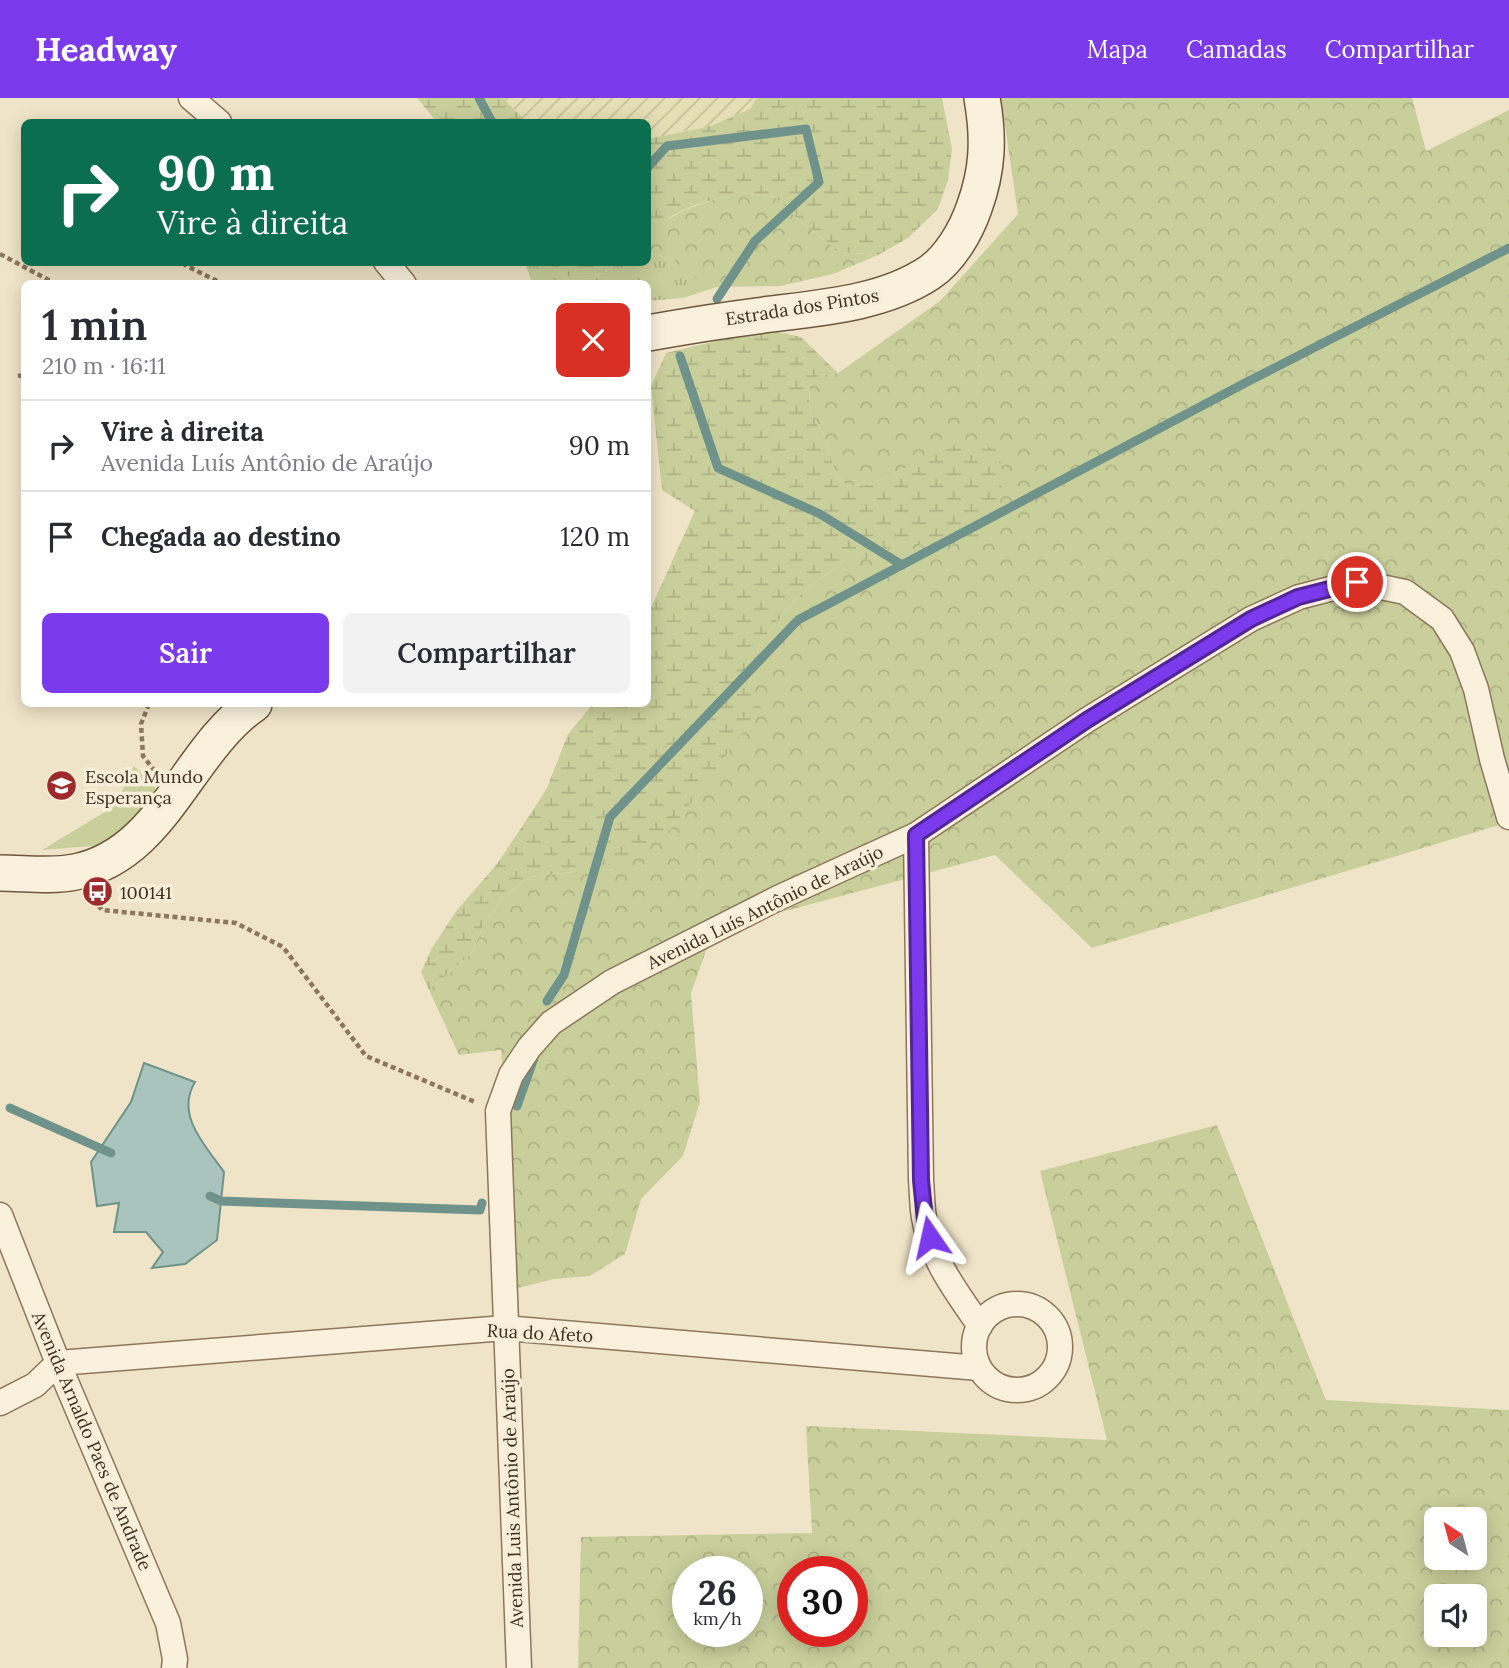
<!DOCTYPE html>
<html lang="pt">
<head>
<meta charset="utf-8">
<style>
  :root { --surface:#fff; --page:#f2f2f3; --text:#2b2b33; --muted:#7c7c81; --line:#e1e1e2; --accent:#7c3aed }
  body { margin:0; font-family:Lora,serif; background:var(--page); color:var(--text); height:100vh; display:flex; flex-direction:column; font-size:26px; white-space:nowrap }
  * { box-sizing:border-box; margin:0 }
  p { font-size:23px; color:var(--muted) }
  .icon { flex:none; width:38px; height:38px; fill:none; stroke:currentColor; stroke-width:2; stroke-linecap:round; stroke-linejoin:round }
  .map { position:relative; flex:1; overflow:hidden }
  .side { position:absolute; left:21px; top:182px; width:630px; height:427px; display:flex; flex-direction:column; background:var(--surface); border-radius:10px; box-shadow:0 4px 18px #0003 }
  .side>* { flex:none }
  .top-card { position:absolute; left:21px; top:21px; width:630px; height:147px; border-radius:10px; box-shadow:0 4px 18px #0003; background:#0b6e4f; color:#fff; overflow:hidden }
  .needle { width:46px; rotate:324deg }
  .controls { position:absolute; left:1424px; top:1409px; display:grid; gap:14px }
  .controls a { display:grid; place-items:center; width:63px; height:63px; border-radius:10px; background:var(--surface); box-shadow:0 4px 18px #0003; font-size:35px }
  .speed { position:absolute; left:672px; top:1458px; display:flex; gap:14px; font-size:35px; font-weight:700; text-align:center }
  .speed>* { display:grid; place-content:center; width:91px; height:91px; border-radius:50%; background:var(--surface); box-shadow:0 4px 18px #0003; line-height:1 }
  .speed small { font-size:18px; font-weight:400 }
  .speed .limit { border:10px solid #d22; background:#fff; color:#111 }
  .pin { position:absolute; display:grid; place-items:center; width:60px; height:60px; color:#fff; margin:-30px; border:4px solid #fff; border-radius:50%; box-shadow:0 2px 7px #0007 }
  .me { position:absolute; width:77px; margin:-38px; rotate:349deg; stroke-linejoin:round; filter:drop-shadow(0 0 5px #0008) }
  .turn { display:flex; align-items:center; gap:24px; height:147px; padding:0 21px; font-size:32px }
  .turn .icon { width:91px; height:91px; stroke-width:2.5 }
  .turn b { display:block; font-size:49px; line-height:60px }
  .round { display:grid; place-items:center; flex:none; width:74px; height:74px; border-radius:10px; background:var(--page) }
  .summary { display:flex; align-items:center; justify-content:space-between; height:119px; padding:0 21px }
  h1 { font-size:42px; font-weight:600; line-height:52px }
  .button { display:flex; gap:14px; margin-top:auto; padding:14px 21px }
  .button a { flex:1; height:80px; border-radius:10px; background:var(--accent); color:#fff; font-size:28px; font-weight:600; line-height:80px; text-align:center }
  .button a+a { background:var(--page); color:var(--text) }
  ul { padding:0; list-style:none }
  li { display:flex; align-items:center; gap:21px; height:91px; padding:0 21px; border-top:2px solid var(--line) }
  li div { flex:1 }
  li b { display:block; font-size:26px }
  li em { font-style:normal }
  header { display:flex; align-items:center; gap:42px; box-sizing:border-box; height:98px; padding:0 35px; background:var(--accent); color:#fff }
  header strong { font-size:33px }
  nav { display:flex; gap:38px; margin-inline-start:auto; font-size:24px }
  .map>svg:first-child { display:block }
  .farmland { fill:url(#farmland-furrows) }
  .grass { fill:url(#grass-tufts) }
  .forest { fill:url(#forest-crowns); fill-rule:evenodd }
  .wetland { fill:url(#wetland-marsh) }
  .park { fill:#c9cf9b }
  .water { fill:#a9c4bc; stroke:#6f938a; stroke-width:2 }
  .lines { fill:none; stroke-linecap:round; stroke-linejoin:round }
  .stream { stroke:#6f938a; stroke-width:9 }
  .street-casing { stroke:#8d765c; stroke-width:27 }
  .secondary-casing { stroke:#6f573f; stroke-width:38 }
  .path { stroke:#8d765c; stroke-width:4.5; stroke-dasharray:5 3.5; stroke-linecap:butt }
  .street { stroke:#faf1dc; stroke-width:24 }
  .secondary { stroke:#faf1dc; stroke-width:35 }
  .route-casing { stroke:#51269a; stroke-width:18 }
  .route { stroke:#7c3aed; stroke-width:12 }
  .labels { text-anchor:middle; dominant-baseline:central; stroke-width:7; stroke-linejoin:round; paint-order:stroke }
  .street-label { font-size:18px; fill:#3d2e20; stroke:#f7eed8 }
  .poi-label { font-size:18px; fill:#3d2e20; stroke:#f7eed8; text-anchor:start }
</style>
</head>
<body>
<header>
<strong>Headway</strong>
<nav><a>Mapa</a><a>Camadas</a><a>Compartilhar</a></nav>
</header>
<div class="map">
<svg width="1509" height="1570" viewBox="0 0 1509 1570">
  <defs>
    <pattern id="farmland-furrows" width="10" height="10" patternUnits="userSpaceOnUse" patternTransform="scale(1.75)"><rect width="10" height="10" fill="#e6deb5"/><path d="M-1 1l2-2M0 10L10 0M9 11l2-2" fill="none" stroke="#c6bf9b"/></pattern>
    <pattern id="grass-tufts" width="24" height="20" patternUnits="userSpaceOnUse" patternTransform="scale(1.75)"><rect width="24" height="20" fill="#c9cf9b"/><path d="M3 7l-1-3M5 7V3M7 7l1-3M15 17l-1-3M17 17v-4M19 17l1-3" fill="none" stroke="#aeb285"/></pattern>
    <pattern id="forest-crowns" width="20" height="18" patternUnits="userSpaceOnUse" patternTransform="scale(1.75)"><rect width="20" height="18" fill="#c9cf9b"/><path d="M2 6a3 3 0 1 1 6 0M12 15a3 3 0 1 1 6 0" fill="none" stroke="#aeb285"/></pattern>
    <pattern id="wetland-marsh" width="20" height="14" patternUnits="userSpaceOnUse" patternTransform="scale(1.75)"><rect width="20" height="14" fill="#c9cf9b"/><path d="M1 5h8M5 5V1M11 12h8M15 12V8" fill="none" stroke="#aeb285"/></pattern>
  </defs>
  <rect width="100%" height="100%" fill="#f0e4c8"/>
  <polygon class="farmland" points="503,0 757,0 750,11 711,28 648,41 648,24 527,24"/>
  <polygon class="grass" points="648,154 673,162 699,182 717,189 683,200 648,203 648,186 532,185 525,165 548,165 560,177 592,181 620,165 648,164"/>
  <g class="forest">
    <polygon points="1001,0 1412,0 1426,53 1509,12 1509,724 1092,850 995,757 748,823 711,839 691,895 700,1004 683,1058 641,1101 625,1156 590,1178 554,1181 518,1190 501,952 459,957 429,892 472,855 483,828 505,797 530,779 572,774 673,729 715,669 749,588 760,544 800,497 847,461 867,461 903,443 935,449 917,365 868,387 848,388 836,377 824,337 809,313 810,288 820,277 838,275 940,203 1018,116"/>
    <path d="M 741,94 L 775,99 L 805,128 L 841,154 L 878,157 L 833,176 L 780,188 L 717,189 L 699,183 L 673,162 L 648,154 L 648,137 C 674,112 707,103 741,94 Z"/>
    <path d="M 1217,1027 L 1326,1302 L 1509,1312 L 1509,1570 L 578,1570 L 581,1439 L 812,1435 L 806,1328 L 1107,1342 L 1040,1073 ZM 1437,1421 L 1475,1421 L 1475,1460 L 1437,1460 ZM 688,1474 L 747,1474 L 747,1533 L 688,1533 ZM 793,1474 L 852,1474 L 852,1533 L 793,1533 ZM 1437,1498 L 1475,1498 L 1475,1536 L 1437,1536 Z"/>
  </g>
  <g class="wetland">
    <polygon points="417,0 503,0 527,24 437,24"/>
    <polygon points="757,0 942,0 952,51 948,82 938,111 908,140 878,157 841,154 805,128 775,99 741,94 695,107 672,118 648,137 648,41 711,28 750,11"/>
    <polygon points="548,165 620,165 592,181 560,177"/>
    <path d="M 766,231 L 801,239 L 838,275 L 820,277 L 810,288 L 809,313 L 824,337 L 836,377 L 848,388 L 868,387 L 968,341 L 998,352 C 1008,396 999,404 980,443 L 935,449 L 903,443 L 867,461 L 847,461 L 800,497 L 760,544 L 749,588 L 761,610 L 673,729 L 635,760 L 572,774 L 530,779 L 505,797 L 483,828 L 472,855 L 429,892 L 421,874 L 432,850 L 457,812 L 497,766 L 531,715 L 547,690 L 568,636 L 593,606 L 648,606 L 648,516 L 695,413 L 662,392 L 651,288 L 666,255 Z"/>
  </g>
  <polygon class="park" points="134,668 158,693 132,724 103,747 42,752 115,708"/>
  <path class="water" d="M 144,965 L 195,984 C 175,1017 205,1047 224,1074 L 217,1142 L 185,1166 L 152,1170 L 163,1154 L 146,1134 L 114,1134 L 119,1105 L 97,1108 L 91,1064 L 131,1004 Z"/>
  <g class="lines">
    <g class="stream">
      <polyline points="479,0 492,24"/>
      <polyline points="648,69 667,48 806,31 819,84 755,143 717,201"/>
      <polyline points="680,258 718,370 820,416 902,467"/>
      <polyline points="547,903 564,877 610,719 798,522 1245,285 1509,150"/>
      <polyline points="517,1008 534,960"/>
      <polyline points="10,1010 111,1055"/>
      <polyline points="210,1098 221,1103 480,1112 482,1105"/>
    </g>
    <defs>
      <g id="street">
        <polyline points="191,0 219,24"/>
        <polyline points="386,164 404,186"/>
        <path d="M 916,737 L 921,1082 C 922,1094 922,1108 924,1120 C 931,1161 957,1195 980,1228"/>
        <polyline points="0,1117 58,1265 168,1525 175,1561 174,1570"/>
        <circle cx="1017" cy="1249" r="43"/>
        <polyline points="58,1265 505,1230 979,1270"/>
        <polyline points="0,1305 35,1287 58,1265"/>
        <polyline points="519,1570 498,1013 511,977 529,950 551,925 612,884 778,800 916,737 1087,622 1251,521 1299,499 1357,484 1405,494 1442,521 1462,553 1476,591 1492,661 1509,719"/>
      </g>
      <g id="secondary">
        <path d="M 648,235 C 686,228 725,222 764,217 C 818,210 882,206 929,175 C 950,161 966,133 974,110 C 988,72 989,40 982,0"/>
        <path d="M 0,775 C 24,775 51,779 75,774 C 163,757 187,652 254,606"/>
      </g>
    </defs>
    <use href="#street" class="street-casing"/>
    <use href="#secondary" class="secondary-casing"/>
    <g class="path">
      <polyline points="0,156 56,186"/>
      <polyline points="186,164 185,167 223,186"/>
      <polyline points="18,278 24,277"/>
      <polyline points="149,606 141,626 143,658 154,672"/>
      <polyline points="93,801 102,812 236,825 283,849 366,958 475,1004"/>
    </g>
    <use href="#street" class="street"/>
    <use href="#secondary" class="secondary"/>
  </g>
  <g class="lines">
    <defs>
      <polyline id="route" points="930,1139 925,1122 921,1082 916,737 1087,622 1251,521 1298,499 1357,484"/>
    </defs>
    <use href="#route" class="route-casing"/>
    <use href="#route" class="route"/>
  </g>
  <defs>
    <symbol id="school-disc" viewBox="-11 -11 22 22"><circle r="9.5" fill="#9e2a2b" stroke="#f7eed8"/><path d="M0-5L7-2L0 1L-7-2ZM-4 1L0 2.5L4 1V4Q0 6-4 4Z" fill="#fff"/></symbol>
    <symbol id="bus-disc" viewBox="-11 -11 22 22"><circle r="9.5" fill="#9e2a2b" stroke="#f7eed8"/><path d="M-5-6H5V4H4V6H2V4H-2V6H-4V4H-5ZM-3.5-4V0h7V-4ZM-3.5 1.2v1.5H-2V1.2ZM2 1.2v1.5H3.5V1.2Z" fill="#fff"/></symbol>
  </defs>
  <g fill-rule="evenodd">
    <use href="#school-disc" x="44" y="670" width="35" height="35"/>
    <use href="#bus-disc" x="80" y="776" width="35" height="35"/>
  </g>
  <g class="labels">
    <g class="street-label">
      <text transform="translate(802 209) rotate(-9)">Estrada dos Pintos</text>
      <text transform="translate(765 809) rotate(-26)">Avenida Luís Antônio de Araújo</text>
      <text transform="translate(540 1235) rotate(3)">Rua do Afeto</text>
      <text transform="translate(92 1343) rotate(67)">Avenida Arnaldo Paes de Andrade</text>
      <text transform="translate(512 1400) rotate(-92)">Avenida Luis Antônio de Araújo</text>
    </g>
    <g class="poi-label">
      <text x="85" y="678">Escola Mundo<tspan x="85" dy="21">Esperança</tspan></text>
      <text x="120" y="794">100141</text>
    </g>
  </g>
</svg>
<div class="controls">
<a><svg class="needle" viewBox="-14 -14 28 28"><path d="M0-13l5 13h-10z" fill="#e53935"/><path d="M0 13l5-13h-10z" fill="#7c7c81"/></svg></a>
<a><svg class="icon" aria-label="sound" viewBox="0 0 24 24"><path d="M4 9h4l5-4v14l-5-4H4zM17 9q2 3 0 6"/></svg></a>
</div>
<div class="speed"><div>26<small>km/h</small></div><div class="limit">30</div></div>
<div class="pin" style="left:1357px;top:484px;background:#d93025"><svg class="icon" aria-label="arrive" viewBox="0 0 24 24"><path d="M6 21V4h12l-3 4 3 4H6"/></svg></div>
<svg class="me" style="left:930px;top:1139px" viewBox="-20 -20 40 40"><path d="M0-17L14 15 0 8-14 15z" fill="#7c3aed" stroke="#fff" stroke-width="4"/></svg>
<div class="top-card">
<div class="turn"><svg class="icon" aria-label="right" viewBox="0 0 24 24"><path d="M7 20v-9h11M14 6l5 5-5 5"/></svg><div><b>90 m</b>Vire à direita</div></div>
</div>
<section class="side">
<div class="summary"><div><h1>1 min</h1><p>210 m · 16:11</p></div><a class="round" style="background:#d93025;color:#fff"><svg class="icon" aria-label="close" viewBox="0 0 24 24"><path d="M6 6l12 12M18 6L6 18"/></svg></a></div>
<ul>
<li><svg class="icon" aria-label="right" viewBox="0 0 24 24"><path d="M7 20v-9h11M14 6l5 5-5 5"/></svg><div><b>Vire à direita</b><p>Avenida Luís Antônio de Araújo</p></div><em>90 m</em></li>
<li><svg class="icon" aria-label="arrive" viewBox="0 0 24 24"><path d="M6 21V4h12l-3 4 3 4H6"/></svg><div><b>Chegada ao destino</b></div><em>120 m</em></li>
</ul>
<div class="button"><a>Sair</a><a>Compartilhar</a></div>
</section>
</div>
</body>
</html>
